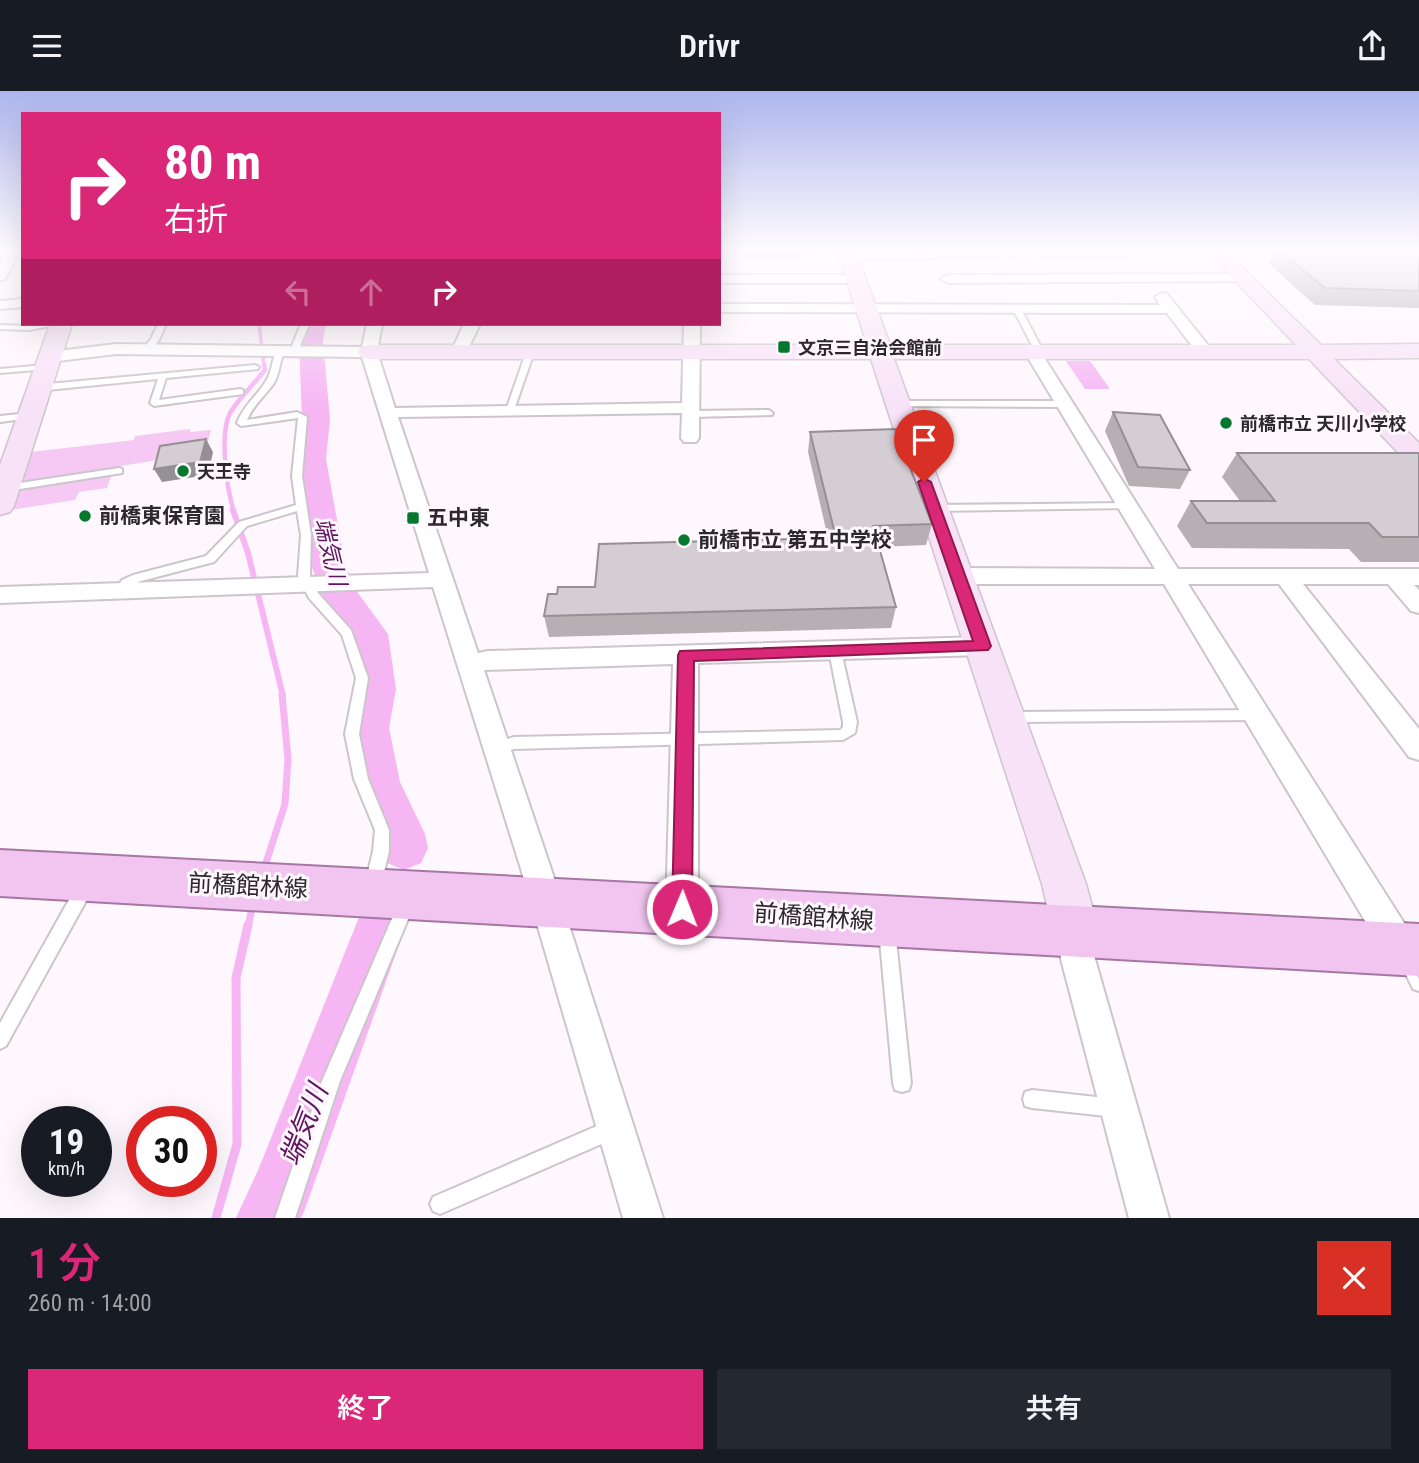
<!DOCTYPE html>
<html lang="ja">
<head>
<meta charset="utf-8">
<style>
  :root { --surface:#171b24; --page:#242831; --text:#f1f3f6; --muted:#9ea1a6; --accent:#db2777 }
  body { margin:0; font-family:"Roboto Condensed","Noto Sans JP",sans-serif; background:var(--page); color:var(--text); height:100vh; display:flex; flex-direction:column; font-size:26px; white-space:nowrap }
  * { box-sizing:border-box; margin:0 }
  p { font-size:23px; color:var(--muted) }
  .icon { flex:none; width:38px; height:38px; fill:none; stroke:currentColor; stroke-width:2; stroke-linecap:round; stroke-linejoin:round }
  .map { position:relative; height:1127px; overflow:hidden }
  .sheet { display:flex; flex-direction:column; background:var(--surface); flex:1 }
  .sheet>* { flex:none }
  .banner { position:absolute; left:21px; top:21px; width:700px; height:214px; border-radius:0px; box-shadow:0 7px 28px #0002; background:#db2777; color:#fff; overflow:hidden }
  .speed { position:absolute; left:21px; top:1015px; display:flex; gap:14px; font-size:35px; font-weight:700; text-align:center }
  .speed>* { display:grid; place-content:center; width:91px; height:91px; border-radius:50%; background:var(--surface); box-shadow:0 7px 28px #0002; line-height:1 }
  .speed small { font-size:18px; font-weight:400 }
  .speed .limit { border:10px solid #d22; background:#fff; color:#111 }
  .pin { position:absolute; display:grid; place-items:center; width:60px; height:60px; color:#fff; margin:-72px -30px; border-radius:50% 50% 50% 0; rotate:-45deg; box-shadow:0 0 7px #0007 }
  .pin .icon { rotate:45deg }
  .me { position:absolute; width:77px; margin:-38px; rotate:1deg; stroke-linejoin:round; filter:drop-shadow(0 0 5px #0008) }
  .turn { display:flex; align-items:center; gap:24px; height:147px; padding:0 28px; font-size:32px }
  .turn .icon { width:91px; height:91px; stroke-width:2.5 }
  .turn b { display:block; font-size:49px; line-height:60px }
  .lanes { display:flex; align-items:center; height:66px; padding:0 28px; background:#0003; justify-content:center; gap:35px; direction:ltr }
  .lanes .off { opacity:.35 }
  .round { display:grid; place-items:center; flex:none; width:74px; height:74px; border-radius:0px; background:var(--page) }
  .overview { display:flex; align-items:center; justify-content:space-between; height:119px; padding:0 28px }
  h1 { font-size:42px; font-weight:600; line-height:52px; color:var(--accent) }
  .action { display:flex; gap:14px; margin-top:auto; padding:14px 28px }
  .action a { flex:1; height:80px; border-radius:0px; background:var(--accent); color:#fff; font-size:28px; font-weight:600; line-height:80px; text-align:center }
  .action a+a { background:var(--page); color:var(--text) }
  header { display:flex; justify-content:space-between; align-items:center; height:91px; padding:0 28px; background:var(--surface); font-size:32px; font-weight:600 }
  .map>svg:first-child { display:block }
  .green { fill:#f5c9f3 }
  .water { fill:#f6b6f4 }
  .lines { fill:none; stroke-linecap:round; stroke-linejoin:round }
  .stream-far4 { stroke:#f6b6f4; stroke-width:3.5 }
  .stream-far3 { stroke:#f6b6f4; stroke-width:4.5 }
  .stream-far2 { stroke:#f6b6f4; stroke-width:6 }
  .stream-far1 { stroke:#f6b6f4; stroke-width:7 }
  .stream { stroke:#f6b6f4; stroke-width:9 }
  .river { fill:#f6b6f4; fill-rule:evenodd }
  .lane-casing { stroke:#ccc5cb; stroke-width:4 }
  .street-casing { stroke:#ccc5cb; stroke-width:4 }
  .secondary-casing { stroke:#ccc5cb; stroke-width:3 }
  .primary-casing { stroke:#a676a5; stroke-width:4 }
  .lane { fill:#fff; fill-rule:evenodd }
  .street { fill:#fff; fill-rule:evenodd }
  .secondary { fill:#f8e2f8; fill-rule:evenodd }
  .primary { fill:#f1c5f0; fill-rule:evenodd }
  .wall { fill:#b6b0b5 }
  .shaded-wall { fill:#949094 }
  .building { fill:#d4cdd3; stroke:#949094; stroke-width:2 }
  .route { fill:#db2777; stroke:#8e194d; stroke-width:2 }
  .poi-dot { fill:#05782d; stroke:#fef7fd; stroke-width:2.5 }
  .labels { text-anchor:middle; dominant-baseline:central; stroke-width:6; stroke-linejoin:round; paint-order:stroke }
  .far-poi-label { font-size:18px; font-weight:bold; fill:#2b292b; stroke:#fef7fd; text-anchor:start }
  .poi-label { font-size:21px; font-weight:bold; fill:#2b292b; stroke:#fef7fd; text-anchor:start }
  .water-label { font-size:23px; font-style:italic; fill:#5f1560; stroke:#fef7fd }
  .near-street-label { font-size:24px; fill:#2b292b; stroke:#fef7fd }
  .near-water-label { font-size:28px; font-style:italic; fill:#5f1560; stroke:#fef7fd }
</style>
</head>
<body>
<header><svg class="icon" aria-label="menu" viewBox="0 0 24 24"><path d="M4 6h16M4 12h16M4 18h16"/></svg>Drivr<svg class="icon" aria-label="share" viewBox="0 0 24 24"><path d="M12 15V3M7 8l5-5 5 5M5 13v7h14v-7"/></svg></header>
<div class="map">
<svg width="1419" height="1127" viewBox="0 0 1419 1127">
  <rect width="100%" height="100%" fill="#fef7fd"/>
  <g class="green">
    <polygon points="190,338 190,341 211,339 205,361 19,392 31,361 134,349 135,345"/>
    <polygon points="112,383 107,397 79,401 75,409 10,419 18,397"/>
  </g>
  <polygon class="water" points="1090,270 1110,298 1085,298 1066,270"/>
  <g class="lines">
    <polyline class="stream-far4" points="259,233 264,275"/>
    <path class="stream-far3" d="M 234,421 C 227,399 219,343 230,322 C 239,307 254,293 265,279 L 264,273"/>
    <polyline class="stream-far2" points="233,419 248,462 283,605"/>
    <g class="stream-far1">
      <polyline points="264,778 285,713 288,668 282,603"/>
      <polyline points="248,836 253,812"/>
    </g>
    <polyline class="stream" points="216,1127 237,1053 236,887 248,834"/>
    <g class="river">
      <polygon points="302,233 326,233 323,250 330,329 326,368 345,473 355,498 388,543 396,598 389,637 400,691 425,743 428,757 421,772 404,779 387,772 380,757 379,743 356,691 347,637 356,598 350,545 321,502 311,473 296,368 302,329 299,250"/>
      <polygon points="385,799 403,806 410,823 305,1118 301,1127 236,1127 259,1077 367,806"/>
    </g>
    <defs>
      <g id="lane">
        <polygon points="936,164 938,165 938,167 849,169 846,167 849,165"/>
        <polygon points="1014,216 1021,218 1043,260 1042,262 1035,260 1013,218"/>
        <polygon points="43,233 61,233 29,239 0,238 0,234 29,235"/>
        <polygon points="158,233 166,233 159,249 150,260 144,260 143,258 151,248"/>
        <polygon points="301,233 309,233 298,260 291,262 290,260"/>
        <path d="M 278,258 L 285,260 C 279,270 280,282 274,292 C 265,305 253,314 247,329 L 297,321 L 307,326 L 302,385 L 311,444 L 310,485 L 318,502 L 351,539 L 368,587 L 359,643 L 368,688 L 389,739 L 389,760 L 381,794 L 379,799 L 373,801 L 367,799 L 365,794 L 373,760 L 375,739 L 354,688 L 345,643 L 356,587 L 342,544 L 309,507 L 298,485 L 301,444 L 297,420 L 247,435 L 214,471 L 141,490 L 130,495 L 125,503 L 117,503 L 115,500 L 122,489 L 133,484 L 206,465 L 239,431 L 296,414 L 292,385 L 298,327 L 241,335 L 237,332 C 243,315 257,305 266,290 C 273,280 271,268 278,258 Z"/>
        <polygon points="527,259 534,261 514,319 507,321 506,319"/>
        <polygon points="45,274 49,276 48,278 0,282 0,278"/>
        <polygon points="255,274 259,276 258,278 166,287 159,309 240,298 243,299 243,303 154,315 150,312 158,288 37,300 33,297 37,294"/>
        <polygon points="897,310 1064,310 1068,313 1064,316 894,315 894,311"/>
        <polygon points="769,319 773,322 772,324 691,326 687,323 691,320"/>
        <polygon points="29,322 33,325 32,327 0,331 0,325"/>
        <polygon points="119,377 122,378 122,382 7,400 2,397 7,394"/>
        <polygon points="1126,412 1131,415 1130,417 934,420 929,417 934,414"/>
        <polygon points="835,555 841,560 857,631 855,642 843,649 514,658 496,663 491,661 489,657 491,653 514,646 840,639 843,636 843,631 829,560"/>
        <polygon points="1257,619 1262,620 1264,624 1262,628 1257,629 1010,631 1005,630 1003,626 1005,622 1010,621"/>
        <polygon points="85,789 91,791 93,796 91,801 6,955 0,958 0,932 79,791"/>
        <polygon points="406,806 412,809 414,814 340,990 295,1127 275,1127 322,990 400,809"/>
        <polygon points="887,831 893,833 895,839 911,992 909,999 902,1001 895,999 893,992 879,839 881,833"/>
        <path d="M 1408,863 C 1419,869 1419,887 1419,900 L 1413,898 L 1400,871 L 1402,865 Z"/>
        <polygon points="1032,999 1115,1008 1122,1010 1124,1017 1122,1024 1115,1026 1032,1017 1025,1015 1023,1008 1025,1001"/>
        <polygon points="613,1028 620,1031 623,1038 620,1045 440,1123 433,1120 430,1113 433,1106"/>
      </g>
      <g id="street">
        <polygon points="0,158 13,158 19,162 5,188 0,189 0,173 4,166 0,166"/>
        <polygon points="931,158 1128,158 1134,162 1128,166 934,165 928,161"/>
        <polygon points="1243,183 1248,184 1248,190 948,192 941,188 948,184"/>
        <polygon points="719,184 856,184 863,188 856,192 719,192"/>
        <polygon points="1162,202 1167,203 1211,258 1213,261 1211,264 1199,264 1167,222 719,221 719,213 1160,214 1155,206"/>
        <polygon points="23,208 23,216 0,218 0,210"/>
        <polygon points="367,233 382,233 377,261 395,317 682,312 684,233 700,233 699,347 696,351 684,351 681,347 682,322 398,326 478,562 488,560 983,546 992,549 995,555 992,561 983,564 698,572 698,818 693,829 682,833 671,829 666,818 673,573 484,579 551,778 663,1127 623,1127 521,778 433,496 0,512 0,496 429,482 362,266 116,263 49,271 41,266 49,261 116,253 362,256"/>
        <polygon points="464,233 480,233 465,264 453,264 451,261"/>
        <polygon points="1032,255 1040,260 1178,478 1419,478 1419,494 1414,494 1419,499 1419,522 1411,520 1388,493 1303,493 1419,638 1419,669 1409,666 1279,493 1188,493 1413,846 1417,858 1413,870 1401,874 1389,870 1164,493 956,493 948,490 945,485 948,480 956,477 1155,478 1024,260"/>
        <polygon points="1075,821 1086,826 1091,837 1095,868 1169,1127 1129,1127 1061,868 1059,837 1064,826"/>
      </g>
      <g id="secondary">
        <polygon points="837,158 855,158 890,254 1296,254 1205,158 1224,158 1321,254 1419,253 1419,267 1334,268 1419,352 1419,375 1409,373 1309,268 894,268 1086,793 1098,837 1091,853 1075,860 1059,853 1052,837 1042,793 871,268 369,268 361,266 358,261 361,256 369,254 867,254"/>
        <polygon points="50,233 72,233 14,415 10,421 0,424 0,374"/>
      </g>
      <polygon id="primary" points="0,759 1419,833 1419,885 0,805"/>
    </defs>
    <use href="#lane" class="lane-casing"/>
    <use href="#street" class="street-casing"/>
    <use href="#secondary" class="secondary-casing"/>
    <use href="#primary" class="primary-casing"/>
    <use href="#lane" class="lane"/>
    <use href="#street" class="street"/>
    <use href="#secondary" class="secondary"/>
    <use href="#primary" class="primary"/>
  </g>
  <g class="wall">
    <polygon points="745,158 812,158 811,163 802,163 802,168 746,168"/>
    <polygon points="1277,158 1419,160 1419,217 1315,214 1269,173"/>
    <polygon points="1113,321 1190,379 1180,398 1129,395 1105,340"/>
    <polygon points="810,341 932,433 926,454 879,456 896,516 891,537 549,546 544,525 557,503 828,447 808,361"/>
    <polygon points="1237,362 1419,362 1419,471 1361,471 1349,458 1192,457 1177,435 1191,410 1240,410 1222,386"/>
  </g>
  <polygon class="shaded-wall" points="206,348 213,361 208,384 162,391 154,378"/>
  <g class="building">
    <polygon points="1278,158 1419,160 1419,200 1325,197"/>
    <polygon points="1113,321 1160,324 1190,379 1138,376"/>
    <polygon points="895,338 932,433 873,435 896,516 544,525 548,503 557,503 558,496 595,496 599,453 836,447 810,341"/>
    <polygon points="206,348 200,371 154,378 160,355"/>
    <polygon points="1237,362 1419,362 1419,446 1382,446 1369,432 1207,432 1191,410 1275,410"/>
  </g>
  <linearGradient id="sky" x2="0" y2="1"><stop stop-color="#adb5ed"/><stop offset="0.5" stop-color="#fffbfe"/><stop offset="1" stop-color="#fffbfe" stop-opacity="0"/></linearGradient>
  <rect width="1419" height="316" fill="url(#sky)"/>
  <polygon class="route" points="924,387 931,391 991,555 988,559 694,570 692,818 689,825 682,828 675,825 672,818 678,564 680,560 973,550 918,391"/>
  <g class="poi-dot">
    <rect x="777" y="249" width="14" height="14" rx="3.5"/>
    <circle cx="1226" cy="332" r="7"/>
    <circle cx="183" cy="380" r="7"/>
    <circle cx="85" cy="425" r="7"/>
    <rect x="406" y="420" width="14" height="14" rx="3.5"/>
    <circle cx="684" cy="449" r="7"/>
  </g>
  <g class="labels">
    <g class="far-poi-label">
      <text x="798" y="256">文京三自治会館前</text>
      <text x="1240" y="332">前橋市立 天川小学校</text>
      <text x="197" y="380">天王寺</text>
    </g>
    <g class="poi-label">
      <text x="99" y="425">前橋東保育園</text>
      <text x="427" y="427">五中東</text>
      <text x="698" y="449">前橋市立 第五中学校</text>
    </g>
    <g class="water-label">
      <text transform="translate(330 461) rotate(76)">端気川</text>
    </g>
    <g class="near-street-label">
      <text transform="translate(248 795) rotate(3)">前橋館林線</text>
      <text transform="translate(814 826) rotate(4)">前橋館林線</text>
    </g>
    <g class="near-water-label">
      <text transform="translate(304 1034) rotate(-69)">端気川</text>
    </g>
  </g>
</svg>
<div class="speed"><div>19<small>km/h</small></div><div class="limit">30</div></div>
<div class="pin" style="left:924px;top:391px;background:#d93025"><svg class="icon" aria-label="arrive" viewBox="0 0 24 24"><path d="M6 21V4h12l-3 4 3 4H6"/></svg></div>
<svg class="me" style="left:682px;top:818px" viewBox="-20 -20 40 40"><circle r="17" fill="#db2777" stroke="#fff" stroke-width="3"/><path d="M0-11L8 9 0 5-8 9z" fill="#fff"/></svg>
<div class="banner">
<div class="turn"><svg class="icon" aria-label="right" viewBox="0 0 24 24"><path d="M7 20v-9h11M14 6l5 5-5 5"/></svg><div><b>80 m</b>右折</div></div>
<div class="lanes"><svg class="icon off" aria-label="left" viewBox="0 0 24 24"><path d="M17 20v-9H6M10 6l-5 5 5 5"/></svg><svg class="icon off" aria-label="ahead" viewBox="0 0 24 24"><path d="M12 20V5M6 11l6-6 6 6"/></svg><svg class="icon" aria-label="right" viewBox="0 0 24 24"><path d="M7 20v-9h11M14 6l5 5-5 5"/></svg></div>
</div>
</div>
<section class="sheet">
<div class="overview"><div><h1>1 分</h1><p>260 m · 14:00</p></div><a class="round" style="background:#d93025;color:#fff"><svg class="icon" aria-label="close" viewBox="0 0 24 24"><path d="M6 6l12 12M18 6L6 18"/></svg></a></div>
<div class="action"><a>終了</a><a>共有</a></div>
</section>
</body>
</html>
